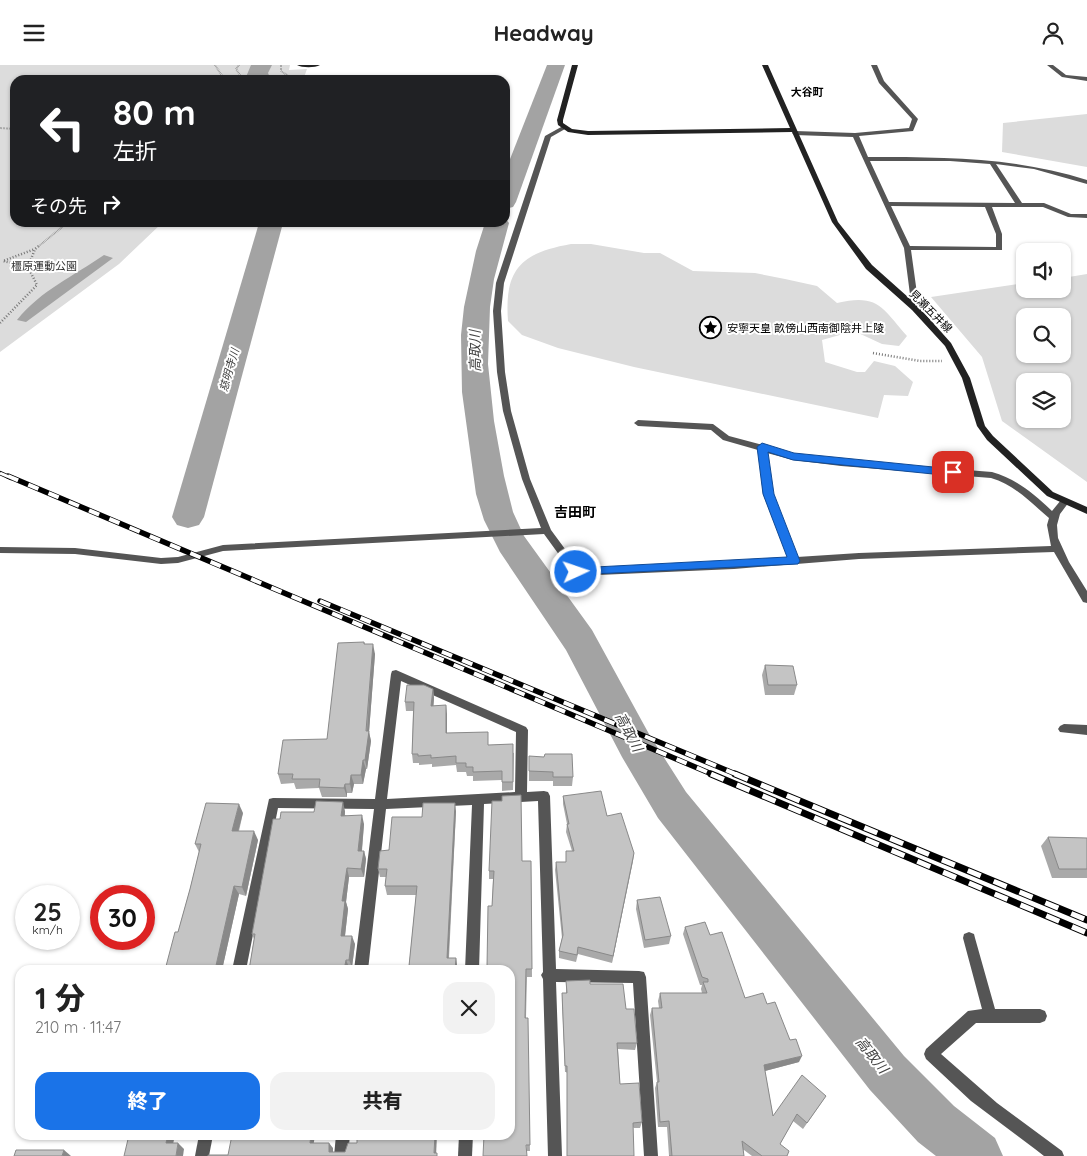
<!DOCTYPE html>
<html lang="ja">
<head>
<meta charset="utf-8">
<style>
  :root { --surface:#fff; --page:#f2f2f2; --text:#222; --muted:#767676; --accent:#1a73e8 }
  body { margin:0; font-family:Quicksand,"Noto Sans JP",sans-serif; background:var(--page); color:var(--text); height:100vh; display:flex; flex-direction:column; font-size:19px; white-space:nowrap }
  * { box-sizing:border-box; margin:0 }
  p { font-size:16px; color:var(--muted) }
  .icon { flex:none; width:28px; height:28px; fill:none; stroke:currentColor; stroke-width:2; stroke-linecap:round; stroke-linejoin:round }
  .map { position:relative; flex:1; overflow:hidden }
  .sheet { position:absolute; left:15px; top:900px; width:500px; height:175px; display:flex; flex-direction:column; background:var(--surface); border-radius:15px; box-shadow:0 1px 4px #0004 }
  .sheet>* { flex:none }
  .banner { position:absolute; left:10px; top:10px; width:500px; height:152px; border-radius:15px; box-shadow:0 1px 4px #0004; background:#202124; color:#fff; overflow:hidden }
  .fabs { position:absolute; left:1016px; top:178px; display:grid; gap:10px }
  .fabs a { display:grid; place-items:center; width:55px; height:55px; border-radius:10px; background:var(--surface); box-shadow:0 1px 4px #0004; font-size:25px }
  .speed { position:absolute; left:15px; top:820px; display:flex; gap:10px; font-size:25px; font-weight:700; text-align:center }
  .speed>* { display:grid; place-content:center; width:65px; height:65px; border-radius:50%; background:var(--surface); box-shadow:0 1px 4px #0004; line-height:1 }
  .speed small { font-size:12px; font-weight:400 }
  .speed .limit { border:8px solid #d22; background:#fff; color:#111 }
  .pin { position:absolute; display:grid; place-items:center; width:42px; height:42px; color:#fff; margin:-21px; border-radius:10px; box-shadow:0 2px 8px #0006 }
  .me { position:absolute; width:55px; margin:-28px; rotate:87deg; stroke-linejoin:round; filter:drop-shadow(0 0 4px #0008) }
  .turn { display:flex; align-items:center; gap:18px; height:105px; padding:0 20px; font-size:22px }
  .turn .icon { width:65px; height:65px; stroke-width:2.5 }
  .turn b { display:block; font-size:35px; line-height:42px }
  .then { display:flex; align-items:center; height:48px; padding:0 20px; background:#0003; gap:10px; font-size:19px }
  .round { display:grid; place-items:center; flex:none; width:52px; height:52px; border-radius:15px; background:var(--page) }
  .head { display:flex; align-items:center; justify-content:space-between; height:85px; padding:0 20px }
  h1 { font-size:30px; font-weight:800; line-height:38px }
  .action { display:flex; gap:10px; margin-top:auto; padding:10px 20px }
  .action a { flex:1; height:58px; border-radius:15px; background:var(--accent); color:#fff; font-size:20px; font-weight:800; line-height:58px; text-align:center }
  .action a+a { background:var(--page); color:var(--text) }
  header { display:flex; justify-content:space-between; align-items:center; height:65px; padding:0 20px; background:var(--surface); font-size:22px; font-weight:800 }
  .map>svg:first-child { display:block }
  .green { fill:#dcdcdc; fill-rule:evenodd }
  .water { fill:#a3a3a3 }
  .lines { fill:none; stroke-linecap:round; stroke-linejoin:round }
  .river { fill:#a3a3a3; fill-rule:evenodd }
  .path-far1 { stroke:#777; stroke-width:2; stroke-dasharray:0.5 1; stroke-linecap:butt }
  .path { stroke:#777; stroke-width:2.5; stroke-dasharray:1 2; stroke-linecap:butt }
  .street { fill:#555; fill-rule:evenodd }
  .secondary { fill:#222; fill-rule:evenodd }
  .rail-far2-casing { stroke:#000; stroke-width:4.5 }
  .rail-far1-casing { stroke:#000; stroke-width:5.5 }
  .rail-casing { stroke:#000; stroke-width:7 }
  .rail-far2 { stroke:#fff; stroke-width:3; stroke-dasharray:9; stroke-linecap:butt }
  .rail-far1 { stroke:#fff; stroke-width:4; stroke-dasharray:11; stroke-linecap:butt }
  .rail { stroke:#fff; stroke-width:5; stroke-dasharray:14; stroke-linecap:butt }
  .wall { fill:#a9a9a9 }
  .shaded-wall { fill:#898989 }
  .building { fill:#c4c4c4; stroke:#898989 }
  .route { fill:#1a73e8; stroke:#114b97 }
  .labels { text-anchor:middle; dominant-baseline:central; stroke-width:4; stroke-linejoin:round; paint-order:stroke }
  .far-neighbourhood-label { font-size:11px; font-weight:bold; fill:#000; stroke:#fff }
  .far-park-label { font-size:11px; fill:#333; stroke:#fff }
  .far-street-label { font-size:11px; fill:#000; stroke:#fff }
  .far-poi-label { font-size:11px; fill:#000; stroke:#fff; text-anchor:start }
  .far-water-label { font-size:11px; font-style:italic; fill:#444; stroke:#fff }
  .water-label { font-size:14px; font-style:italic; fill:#444; stroke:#fff }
  .neighbourhood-label { font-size:14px; font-weight:bold; fill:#000; stroke:#fff }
</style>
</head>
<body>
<header><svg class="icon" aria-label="menu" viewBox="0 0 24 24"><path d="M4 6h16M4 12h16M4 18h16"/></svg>Headway<svg class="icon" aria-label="person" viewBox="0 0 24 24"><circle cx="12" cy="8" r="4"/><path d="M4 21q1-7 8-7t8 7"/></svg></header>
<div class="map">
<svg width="1087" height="1091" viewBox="0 0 1087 1091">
  <rect width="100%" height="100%" fill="#fff"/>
  <g class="green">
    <polygon points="0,0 290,0 289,5 307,4 303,15 15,15 15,158 162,158 119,199 0,287"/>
    <polygon points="1087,49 1087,102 1002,87 1003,58"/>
    <path d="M 571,179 L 591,179 L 644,188 L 660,188 L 693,206 L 755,208 L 785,214 L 817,221 L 837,238 C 879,228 883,244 907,271 L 899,281 L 882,279 L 854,266 L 822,275 L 825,297 L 857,307 L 865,307 L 874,296 L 895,301 L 913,317 L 908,331 L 884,330 L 878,353 L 634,302 L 558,283 L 522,270 L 508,256 C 504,203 522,188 571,179 Z"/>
    <path d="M 1087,209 L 1087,417 L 1002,356 L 982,292 L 931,232 L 1025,218 L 1025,224 L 1062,224 L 1063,213 ZM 1062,251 L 1062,289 L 1025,289 L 1025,251 ZM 1062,316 L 1062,354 L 1025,354 L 1025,316 Z"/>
  </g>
  <g class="water">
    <polygon points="251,0 272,0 268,8 271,15 250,15 246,12"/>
    <path d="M 104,190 L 113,193 L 26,257 L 17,255 C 41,225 74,211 104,190 Z"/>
  </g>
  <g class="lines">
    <g class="river">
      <polygon points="547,0 565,0 516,137 513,142 505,144 505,107"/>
      <polygon points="505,153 509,158 494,214 490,242 488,299 494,356 504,411 513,447 524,471 592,565 649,669 686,727 904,991 954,1041 995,1073 1003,1091 936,1091 918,1077 870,1025 658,753 622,692 566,585 500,487 484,455 476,429 462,327 461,270 464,242 476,186 485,158 505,158"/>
      <polygon points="259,158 283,158 204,452 199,460 188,463 177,460 172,452"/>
    </g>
    <g class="path-far1">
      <polyline points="215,0 225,15"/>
      <polyline points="239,0 236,4 243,15"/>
      <polyline points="281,0 281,6 291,13 290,15"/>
      <polyline points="0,63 15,64"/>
      <polyline points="39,181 67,158"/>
    </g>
    <g class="path">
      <polyline points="28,202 3,196 35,184"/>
      <polyline points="0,258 37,220 28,202 35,184 40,180"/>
      <polyline points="873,288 920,296 942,296"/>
    </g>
    <g class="street">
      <path d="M 871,0 L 877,0 L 884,16 L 918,54 L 913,66 L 859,71 L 868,92 C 943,92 1015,92 1087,115 L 1087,119 L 1034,104 L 996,99 L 1022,138 L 1044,138 L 1071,149 L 1087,149 L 1087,153 L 1068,152 L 1043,142 L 992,142 L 1002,169 L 1002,185 L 911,185 L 919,243 L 915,245 L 912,245 L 904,183 L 853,72 L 795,70 L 792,68 L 795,66 L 855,68 L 909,63 L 912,54 L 879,18 ZM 870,96 L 950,96 L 990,99 L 1015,138 L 889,137 ZM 891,141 L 985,142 L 996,169 L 996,182 L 910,181 Z"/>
      <polygon points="1047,0 1053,0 1066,10 1087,12 1087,16 1062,12"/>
      <path d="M 563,61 L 565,62 L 565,64 L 551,72 L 504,218 L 501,246 L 505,307 L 511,346 L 530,414 L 551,465 L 579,503 L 734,498 L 788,493 L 763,429 L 758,385 L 723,375 L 711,365 L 638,361 L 634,358 L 638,355 L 713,359 L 729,371 L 759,379 L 765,379 L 766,382 L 793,389 L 841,395 L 992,407 C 1017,414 1034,429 1052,446 L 1061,435 L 1067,435 L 1069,437 L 1060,449 L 1057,460 L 1058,473 L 1069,497 L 1087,526 L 1087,538 L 1083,537 L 1054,487 L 859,494 L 734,504 L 576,511 L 573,509 L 544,469 L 223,486 L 178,498 L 161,499 L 75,489 L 0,488 L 0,482 L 75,483 L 161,493 L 178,492 L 223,480 L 541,463 L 522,414 L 503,346 L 497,307 L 493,246 L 496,218 L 545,71 ZM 767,388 L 793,395 L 841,401 L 991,413 C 1015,420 1031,438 1049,453 L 1047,460 L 1051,481 L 859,488 L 797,492 L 773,429 Z"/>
      <path d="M 396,605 L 526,662 L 528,665 L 527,727 L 544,726 L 548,727 L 550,731 L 556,904 L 639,906 L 644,907 L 646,912 L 658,1091 L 644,1091 L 633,918 L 556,917 L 562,1091 L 548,1091 L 543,914 L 541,910 L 543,907 L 538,736 L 484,739 L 479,905 L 465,905 L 472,740 L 386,744 L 368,905 L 354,905 L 374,744 L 278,743 L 246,905 L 232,905 L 269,734 L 273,733 L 375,734 L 391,609 L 392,606 ZM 401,616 L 516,667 L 515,727 L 387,734 Z"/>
      <polygon points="1064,659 1087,660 1087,670 1060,667 1058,664 1060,661"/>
      <polygon points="969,867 974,869 975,873 995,944 1040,944 1045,946 1047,951 1045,956 1040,958 976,958 941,989 997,1038 1062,1086 1064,1091 1044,1091 1035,1084 971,1036 926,994 924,989 926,984 968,946 982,944 963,873 964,869"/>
      <polygon points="199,1070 213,1070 209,1091 195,1091"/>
      <polygon points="336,1070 350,1070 348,1091 334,1091"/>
      <polygon points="459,1070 473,1070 472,1091 458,1091"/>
    </g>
    <g class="secondary">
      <path d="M 297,0 L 320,0 C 315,3 302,3 297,0 Z"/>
      <polygon points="572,0 578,0 563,55 563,58 572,64 588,66 790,63 762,0 768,0 838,157 872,200 918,241 951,278 970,313 985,361 993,371 1053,427 1087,442 1087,449 1047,431 987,375 977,361 962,313 945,281 912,245 866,204 832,157 792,67 588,70 568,67 558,60 557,55"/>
    </g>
    <defs>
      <polyline id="rail-far2" points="0,408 11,413"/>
      <g id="rail-far1">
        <polyline points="8,411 714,710"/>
        <polyline points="320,536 738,710"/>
      </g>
      <g id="rail">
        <polyline points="711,709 1087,868"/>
        <polyline points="735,709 1087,855"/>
      </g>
    </defs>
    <use href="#rail-far2" class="rail-far2-casing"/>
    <use href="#rail-far1" class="rail-far1-casing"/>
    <use href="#rail" class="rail-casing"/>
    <use href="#rail-far2" class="rail-far2"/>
    <use href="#rail-far1" class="rail-far1"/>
    <use href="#rail" class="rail"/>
  </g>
  <g class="wall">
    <polygon points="364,577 365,579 375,589 369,667 371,676 367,704 366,704 363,719 354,719 352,728 347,728 347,732 322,732 319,723 296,724 294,718 281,719 278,709 327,674"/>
    <polygon points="765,600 797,620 794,630 765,630 762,610"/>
    <polygon points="433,624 434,633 433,641 447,649 447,668 514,688 513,725 502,726 502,715 473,716 473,711 467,711 466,707 457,707 456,700 432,702 432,699 419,700 419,698 413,698 412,689 413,646 406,646 405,637"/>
    <polygon points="529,691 573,712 572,721 553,721 553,716 529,716"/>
    <polygon points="563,731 607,751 634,788 612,898 578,889 576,897 559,893 559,886 562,873 555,805 556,797 566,797 566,786 572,786 566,767 567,759 563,739"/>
    <polygon points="345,746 345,750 364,759 362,786 364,786 366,794 364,812 349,812 346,837 348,844 345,871 355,879 352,902 349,902 348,905 249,905 254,874 252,869 280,754 314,747"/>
    <polygon points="456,746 449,893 456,893 457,900 409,901 416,830 387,830 385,821 386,812 380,812 378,804 389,785 422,752"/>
    <polygon points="243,748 239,766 258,775 246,831 239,829 222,905 165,905 178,867 190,824 199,787 195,779"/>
    <polygon points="1048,772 1087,773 1087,813 1052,813 1041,781"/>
    <polygon points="531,796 532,912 527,912 526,953 530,1086 527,1086 510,905 487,905 487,902 492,841 493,814 489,814 489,806"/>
    <polygon points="637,835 671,871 669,879 644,883 636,844"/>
    <polygon points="685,862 710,870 745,933 767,939 799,997 765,1006 773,1051 826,1031 803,1064 793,1056 780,1079 787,1091 752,1091 744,1085 669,1091 667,1062 658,1062 655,1023 657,1017 650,950 652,943 659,943 658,936 660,928 702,928 701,924 702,920 700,920 683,869"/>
    <polygon points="566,916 590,919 626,944 637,978 635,985 618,984 620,1019 642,1057 640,1063 634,1063 566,1007 565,1007 562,935 562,928 566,928"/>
  </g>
  <g class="shaded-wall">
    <polygon points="373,579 375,589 369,667 371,676 367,704 365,695"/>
    <polygon points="433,624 434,633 433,650 431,641"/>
    <polygon points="446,640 447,649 447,677 446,668"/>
    <polygon points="363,695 366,704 363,719 361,710"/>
    <polygon points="351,710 354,719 352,728 350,719"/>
    <polygon points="345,719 347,728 347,732 344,723"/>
    <polygon points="343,737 345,746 344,759 341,751"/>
    <polygon points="455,738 456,746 448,900 447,893"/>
    <polygon points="239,739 243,748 236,774 232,766"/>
    <polygon points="362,750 364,759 361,794 358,786"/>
    <polygon points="254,766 258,775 246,831 242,822"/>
    <polygon points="364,786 366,794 364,812 361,804"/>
    <polygon points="634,788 633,796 612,898 613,891"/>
    <polygon points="347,803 349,812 346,837 348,844 344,879 341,871 342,836"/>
    <polygon points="234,821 239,829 222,905 215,905"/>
    <polygon points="352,871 355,879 352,902 349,895"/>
    <polygon points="456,893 457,900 457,905 455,905"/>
    <polygon points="346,895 349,902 348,905 344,905"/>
    <polygon points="802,991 799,997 761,1007 764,1000"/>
    <polygon points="168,1070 175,1070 172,1084 166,1078"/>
    <polygon points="311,1070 315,1070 313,1083 310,1078"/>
    <polygon points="435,1070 437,1070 436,1091 434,1088"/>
    <polygon points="178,1078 184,1084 183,1091 176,1091"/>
    <polygon points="329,1078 333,1083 333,1091 329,1087"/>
    <polygon points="64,1085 71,1091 62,1091"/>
  </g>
  <g class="building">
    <polygon points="364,577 364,579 373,579 366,666 369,666 365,695 363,695 361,710 351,710 350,719 345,719 344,723 319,722 320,714 292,714 293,709 278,709 283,675 327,674 338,578"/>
    <polygon points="765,600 793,601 797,620 768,620"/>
    <polygon points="407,620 424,620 433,624 431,641 446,640 446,668 488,667 488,680 513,679 513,717 502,717 502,706 473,707 473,702 466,702 466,698 456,698 456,691 431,693 431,690 418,691 418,689 412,689 414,637 405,637"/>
    <polygon points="545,689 572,689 573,712 553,712 553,707 529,706 529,691 544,692"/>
    <polygon points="601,726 607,751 621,748 634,788 613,891 578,882 577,890 559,886 563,870 556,797 566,797 566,786 574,786 567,759 569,759 563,731"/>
    <polygon points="521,730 522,796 531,796 532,904 526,904 525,953 528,953 530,1080 526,1080 527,1091 483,1091 484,1070 510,1070 510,905 491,905 491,902 487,902 488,841 492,841 494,806 489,806 492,736 502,736 502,731"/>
    <polygon points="316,736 343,737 341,751 362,750 358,786 364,786 361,804 347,803 342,836 345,836 341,871 352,871 349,895 346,895 344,905 249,905 255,869 252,869 273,754 280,754 281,747 314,747"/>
    <polygon points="206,738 239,739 232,766 254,766 242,822 234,821 215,905 165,905 175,867 178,867 190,824 201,779 195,779"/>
    <polygon points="423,738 455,738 447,893 456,893 455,905 375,905 375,901 409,901 417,821 385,821 387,804 378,804 380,786 389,785 392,752 422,752"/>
    <polygon points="1048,772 1087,773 1087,804 1059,804"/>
    <polygon points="660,832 671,871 645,875 637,835"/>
    <polygon points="705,857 710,870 722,867 745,933 763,928 767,939 775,937 790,975 796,974 802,991 764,1000 773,1051 802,1010 826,1031 807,1058 797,1049 780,1079 789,1086 787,1091 762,1091 742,1076 744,1091 669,1091 672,1091 669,1056 660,1057 657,1017 659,1017 652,943 662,943 660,928 707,928 703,917 708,917 708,914 702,912 685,862"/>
    <polygon points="590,915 590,919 623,919 626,944 634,944 637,978 617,978 620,1019 639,1018 642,1057 633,1058 634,1091 567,1091 567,1001 565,1001 562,928 567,928 566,916"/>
    <polygon points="129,1070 168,1070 166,1078 178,1078 176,1091 124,1091"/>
    <polygon points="232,1070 311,1070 310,1078 329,1078 329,1087 345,1087 348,1078 357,1078 357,1070 435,1070 434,1088 437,1088 437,1091 208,1091 208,1090 228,1090"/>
    <polygon points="16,1085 64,1085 62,1091 14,1091"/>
  </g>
  <polygon class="route" points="762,378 794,388 953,404 958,407 953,411 793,395 768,387 774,429 800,496 798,499 572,510 570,507 576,503 787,492 763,429 757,382"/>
  <defs>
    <symbol id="sight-ring" viewBox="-11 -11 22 22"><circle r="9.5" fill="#fff" stroke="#000" stroke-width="1.5"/><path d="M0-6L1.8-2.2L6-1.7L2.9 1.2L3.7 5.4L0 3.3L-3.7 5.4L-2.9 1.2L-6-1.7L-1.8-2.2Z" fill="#000"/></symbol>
  </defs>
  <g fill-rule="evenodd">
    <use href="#sight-ring" x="698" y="250" width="25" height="25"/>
  </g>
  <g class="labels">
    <g class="far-neighbourhood-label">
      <text x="807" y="27">大谷町</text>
    </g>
    <g class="far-park-label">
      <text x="44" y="201">橿原運動公園</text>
    </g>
    <g class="far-street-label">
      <text transform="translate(931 246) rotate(45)">見瀬五井線</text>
    </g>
    <g class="far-poi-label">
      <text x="727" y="263">安寧天皇 畝傍山西南御陰井上陵</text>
    </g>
    <g class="far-water-label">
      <text transform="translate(229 305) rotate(-74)">慈明寺川</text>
    </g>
    <g class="water-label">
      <text transform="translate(475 286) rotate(-91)">高取川</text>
      <text transform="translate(629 667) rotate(62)">高取川</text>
      <text transform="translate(872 990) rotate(51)">高取川</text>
    </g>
    <g class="neighbourhood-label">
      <text x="575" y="447">吉田町</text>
    </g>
  </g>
</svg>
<div class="fabs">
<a><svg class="icon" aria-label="sound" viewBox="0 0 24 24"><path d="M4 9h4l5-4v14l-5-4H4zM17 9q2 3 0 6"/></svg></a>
<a><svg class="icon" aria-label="search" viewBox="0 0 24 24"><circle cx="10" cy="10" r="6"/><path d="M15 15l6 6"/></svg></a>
<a><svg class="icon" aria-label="layers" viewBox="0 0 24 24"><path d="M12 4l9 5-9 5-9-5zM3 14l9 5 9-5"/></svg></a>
</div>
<div class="speed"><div>25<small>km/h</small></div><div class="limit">30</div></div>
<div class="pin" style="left:953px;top:407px;background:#d93025"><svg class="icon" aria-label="arrive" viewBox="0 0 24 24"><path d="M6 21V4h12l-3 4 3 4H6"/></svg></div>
<svg class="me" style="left:576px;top:507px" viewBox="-20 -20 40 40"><circle r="17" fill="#1a73e8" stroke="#fff" stroke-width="3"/><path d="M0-11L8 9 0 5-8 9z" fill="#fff"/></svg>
<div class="banner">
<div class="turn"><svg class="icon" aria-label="left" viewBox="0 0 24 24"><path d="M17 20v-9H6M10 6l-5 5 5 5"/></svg><div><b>80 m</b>左折</div></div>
<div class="then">その先<svg class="icon" aria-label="right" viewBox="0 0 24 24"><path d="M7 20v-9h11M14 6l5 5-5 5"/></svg></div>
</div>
<section class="sheet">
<div class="head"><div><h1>1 分</h1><p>210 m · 11:47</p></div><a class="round"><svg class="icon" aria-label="close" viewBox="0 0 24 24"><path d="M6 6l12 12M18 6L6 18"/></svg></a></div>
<div class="action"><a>終了</a><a>共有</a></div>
</section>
</div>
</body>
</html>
